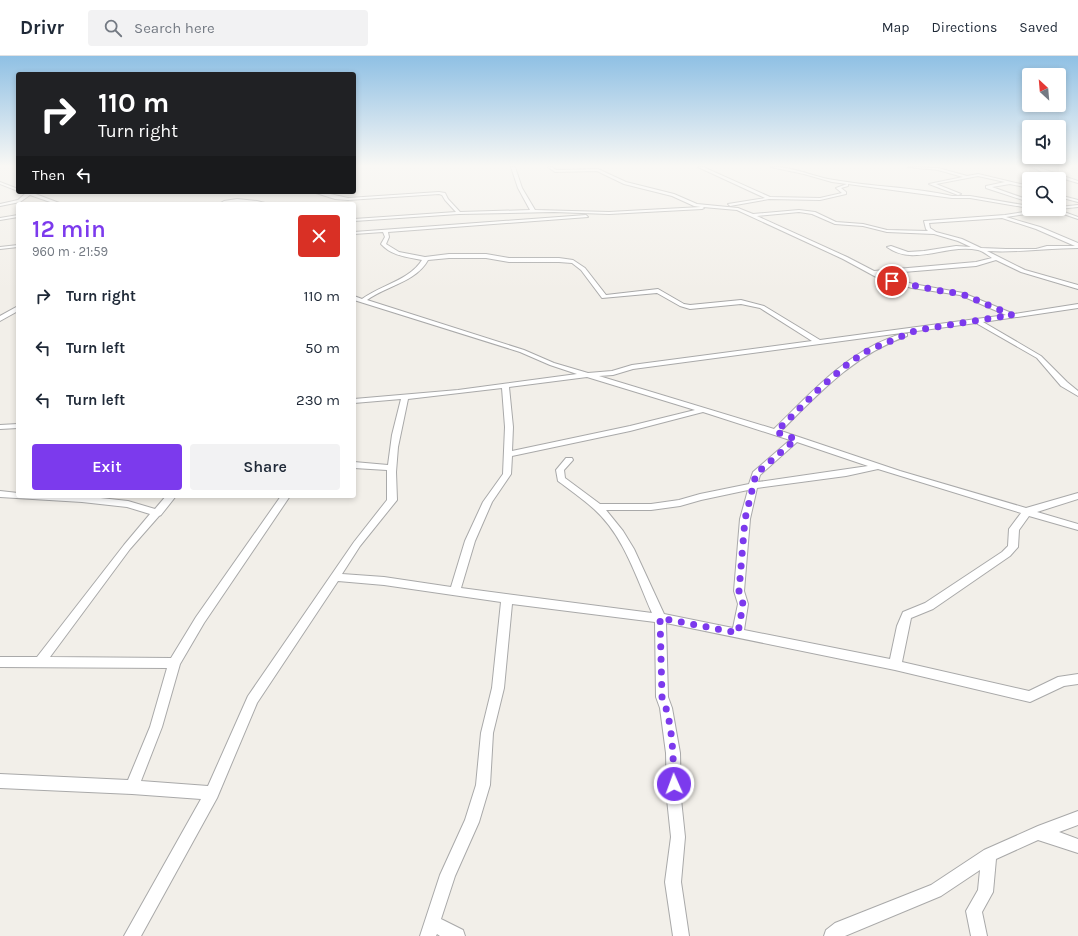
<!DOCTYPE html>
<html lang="en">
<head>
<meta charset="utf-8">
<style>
  :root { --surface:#fff; --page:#f2f2f3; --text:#1f2937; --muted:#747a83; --line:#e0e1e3; --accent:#7c3aed }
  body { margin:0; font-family:Karla,sans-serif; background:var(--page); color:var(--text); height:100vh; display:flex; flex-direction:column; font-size:15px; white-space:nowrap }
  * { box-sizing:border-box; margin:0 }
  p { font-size:13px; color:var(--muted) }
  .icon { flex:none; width:22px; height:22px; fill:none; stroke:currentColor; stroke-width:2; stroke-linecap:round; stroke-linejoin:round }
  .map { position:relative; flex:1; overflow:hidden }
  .details { position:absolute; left:16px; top:146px; width:340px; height:296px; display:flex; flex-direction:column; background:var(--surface); border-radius:4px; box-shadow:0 2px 6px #0003 }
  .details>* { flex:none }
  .guide { position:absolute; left:16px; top:16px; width:340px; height:122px; border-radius:4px; box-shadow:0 2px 6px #0003; background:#202124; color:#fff; overflow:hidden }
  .needle { width:26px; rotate:334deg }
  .tools { position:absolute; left:1022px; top:12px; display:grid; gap:8px }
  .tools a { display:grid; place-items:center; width:44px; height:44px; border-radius:4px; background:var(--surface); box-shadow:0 2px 6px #0003; font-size:20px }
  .pin { position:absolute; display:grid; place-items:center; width:34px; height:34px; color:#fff; margin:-17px; border:2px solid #fff; border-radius:50%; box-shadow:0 1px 4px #0007 }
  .me { position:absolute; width:44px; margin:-22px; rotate:358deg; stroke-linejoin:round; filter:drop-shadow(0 0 3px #0008) }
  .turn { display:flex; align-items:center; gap:14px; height:84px; padding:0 16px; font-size:18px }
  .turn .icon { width:52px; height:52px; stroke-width:2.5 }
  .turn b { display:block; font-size:28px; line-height:34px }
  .then { display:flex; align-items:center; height:38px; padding:0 16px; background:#0003; gap:8px; font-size:15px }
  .round { display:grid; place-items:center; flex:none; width:42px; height:42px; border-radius:4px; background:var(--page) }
  .overview { display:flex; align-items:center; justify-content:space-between; height:68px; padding:0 16px }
  h1 { font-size:24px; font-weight:600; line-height:30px; color:var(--accent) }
  .primary-button { display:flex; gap:8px; margin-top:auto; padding:8px 16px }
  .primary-button a { flex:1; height:46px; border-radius:4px; background:var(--accent); color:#fff; font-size:16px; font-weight:600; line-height:46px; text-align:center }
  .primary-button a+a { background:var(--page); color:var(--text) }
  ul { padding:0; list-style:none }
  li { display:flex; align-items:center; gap:12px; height:52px; padding:0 16px }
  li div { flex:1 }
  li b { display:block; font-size:15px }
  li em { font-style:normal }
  header { display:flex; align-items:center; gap:24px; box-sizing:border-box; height:56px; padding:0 20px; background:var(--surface); border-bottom:1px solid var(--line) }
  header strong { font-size:19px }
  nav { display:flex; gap:22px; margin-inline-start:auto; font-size:14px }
  .search { width:280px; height:36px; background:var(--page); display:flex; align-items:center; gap:10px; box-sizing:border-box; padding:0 14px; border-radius:4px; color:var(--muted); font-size:15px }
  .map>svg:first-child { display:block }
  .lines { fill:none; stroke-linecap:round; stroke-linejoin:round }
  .minor-casing { stroke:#a9a9a9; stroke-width:2 }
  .minor { fill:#fff; fill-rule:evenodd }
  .route { stroke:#7c3aed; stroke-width:7; stroke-dasharray:0 12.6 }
</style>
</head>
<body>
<header>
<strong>Drivr</strong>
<div class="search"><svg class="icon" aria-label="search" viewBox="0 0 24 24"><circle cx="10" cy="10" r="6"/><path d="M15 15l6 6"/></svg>Search here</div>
<nav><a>Map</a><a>Directions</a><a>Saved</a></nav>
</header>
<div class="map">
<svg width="1078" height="880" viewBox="0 0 1078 880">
  <rect width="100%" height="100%" fill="#f2efe9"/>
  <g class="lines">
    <defs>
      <g id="minor">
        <path d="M 511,111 L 515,111 L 522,132 L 535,154 L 609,156 L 701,151 L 694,150 L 672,140 L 624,128 L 597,115 L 555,116 L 548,111 L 552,111 L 556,114 L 598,113 L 626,126 L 674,138 L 697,148 L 738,152 L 753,158 L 799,154 L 815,156 L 836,166 L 863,168 L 887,174 L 928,175 L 926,173 L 924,165 L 1005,159 L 1043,153 L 1056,153 L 1078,161 L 1078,163 L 1052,154 L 1006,161 L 1040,171 L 1078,187 L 1078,192 C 1047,192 1018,197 987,195 L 1025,214 L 1078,229 L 1078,233 L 1021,216 L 996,204 L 976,210 L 879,218 L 913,228 L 963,237 L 1014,258 L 1078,248 L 1078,252 L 983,266 L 1041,300 L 1067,326 L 1078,335 L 1078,340 L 1061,330 L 1037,302 L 976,267 L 633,313 L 613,319 L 599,320 L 774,373 C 809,339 843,300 890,282 C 895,280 901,277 907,278 L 907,280 C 855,298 819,337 781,375 L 900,415 L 1026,452 L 1078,437 L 1078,443 L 1037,456 L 1078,468 L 1078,474 L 1029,460 L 1019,474 L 1018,491 L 1010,500 L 933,553 L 911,562 L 902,606 L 1029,635 L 1058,621 L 1078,618 L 1078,628 L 1064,630 L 1030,646 L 895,614 L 666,567 L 668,641 L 672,652 L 680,697 L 681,743 L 685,781 L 681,826 L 689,880 L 673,880 L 665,826 L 671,781 L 667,743 L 666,697 L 660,652 L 656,641 L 655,566 L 512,548 L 504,632 L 493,677 L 490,729 L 479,766 L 455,820 L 441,863 L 463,874 L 465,880 L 440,880 L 437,878 L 436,880 L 420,880 L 440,819 L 465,764 L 476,729 L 481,677 L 492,632 L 501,546 L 384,529 L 338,525 L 257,647 L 217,742 L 141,880 L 124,880 L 201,743 L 132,738 L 0,732 L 0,718 L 128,724 L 150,671 L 167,612 L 0,611 L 0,601 L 37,601 L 124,489 L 150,458 L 127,451 L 82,446 L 0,441 L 0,435 L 18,437 L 18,440 L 82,440 L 128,445 L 155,453 L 166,440 L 176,440 L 161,459 L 159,460 L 130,493 L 50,601 L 171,602 L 196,561 L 281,440 L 290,440 L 204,567 L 180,608 L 162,671 L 141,725 L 208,730 L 248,640 L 354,486 L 387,444 L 387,414 L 354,412 L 354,406 L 388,409 L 392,379 L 401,343 L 354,347 L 354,343 L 458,334 L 577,318 L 550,309 L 520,296 L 354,244 L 354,240 L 362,243 C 381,229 410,224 422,204 C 407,201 392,200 381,188 L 385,181 L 383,176 L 354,178 L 354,176 L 586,159 L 588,161 L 388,176 L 389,181 L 386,188 L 399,196 L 425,201 L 449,198 L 486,198 L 509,202 L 559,202 L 573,204 L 585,212 L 606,239 L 658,233 L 684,248 L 690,249 L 741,244 L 764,250 L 820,284 L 1006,259 L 960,239 L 912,232 L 878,222 L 843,203 L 737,154 L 703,151 L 704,152 L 702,153 L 609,158 L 554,156 L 459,158 L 354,165 L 354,163 L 456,156 L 445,144 L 442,139 L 439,138 L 348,144 L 335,143 L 313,136 L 321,136 L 348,142 L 439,136 L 445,137 L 448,143 L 460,156 L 530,154 L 518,132 ZM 799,156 L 812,158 L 835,168 L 863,170 L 887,176 L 934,178 L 958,185 L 971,191 L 956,190 L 924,195 L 908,196 L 891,190 L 887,191 C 914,211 947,187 978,194 C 983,195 987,199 992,202 L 976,206 L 874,215 L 847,201 L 757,160 ZM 1002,162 L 1036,173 L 1075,190 L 1047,190 L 1036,193 L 1006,193 L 981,192 L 962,183 L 936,176 L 930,172 L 929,167 ZM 449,202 L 486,202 L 509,206 L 559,206 L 572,207 L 581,214 L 602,242 L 657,237 L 680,250 L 690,253 L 741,248 L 760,252 L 812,285 L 632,309 L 612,315 L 588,317 L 554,307 L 524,294 L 367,244 C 386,230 416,226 428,204 ZM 587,321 L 695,354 L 630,370 L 512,395 L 513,371 L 509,331 ZM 502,332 L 505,371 L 503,418 L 483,446 L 465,485 L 451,531 L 384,521 L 342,518 L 360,490 L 397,444 L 396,416 L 398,391 L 408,343 ZM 703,356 L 790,384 L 753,416 L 749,428 L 700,438 L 679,444 L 651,448 L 600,448 L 565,422 L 564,414 L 573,404 L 572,402 L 566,402 L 556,414 L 558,425 C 570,434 583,443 594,453 C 624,480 636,521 652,557 L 461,532 L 475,485 L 492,446 L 511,418 L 512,400 L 630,375 ZM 797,386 L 868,410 L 758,426 L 760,419 ZM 878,413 L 1021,457 L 1009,473 L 1008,490 L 1002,496 L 925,547 L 903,556 L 897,570 L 890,603 L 744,574 L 748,548 L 744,535 L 750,463 L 757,432 L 846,420 ZM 748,434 L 740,463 L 734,535 L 738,548 L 733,572 L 664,558 L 634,493 L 623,475 L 606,454 L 651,454 L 680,450 L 701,444 Z"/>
        <path d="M 698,111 L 703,111 L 770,141 L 820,142 L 842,137 L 836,132 L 847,128 L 832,126 L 804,118 L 771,111 C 793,110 813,121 834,124 C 873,131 913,131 952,140 L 970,140 L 1029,150 L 1029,152 L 970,142 L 952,142 L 848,128 L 848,130 L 841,132 L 846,136 L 846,138 L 820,144 L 769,143 L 730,150 L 728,148 L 765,142 Z"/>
        <polygon points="908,111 938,112 967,120 978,118 1029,130 1029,132 1010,128 992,131 1029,144 1029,146 986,132 986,130 1005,126 978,120 936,128 961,138 958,139 929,128 963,121 938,114"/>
        <polygon points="1032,111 1037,111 1078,125 1078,127 1044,117"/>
        <polygon points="0,126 18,133 18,135 0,128"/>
        <polygon points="24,136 30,136 62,148 56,148 30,139 20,146 0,150 0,148 18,144 26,137"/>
        <polygon points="1059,139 1078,144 1078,146 1059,141"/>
        <polygon points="237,143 257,145 269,148 237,146 219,148 224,145"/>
        <polygon points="1078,149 1078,151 1059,153 1058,153 1059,151"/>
        <polygon points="18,159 18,161 0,164 0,162"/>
        <polygon points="18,189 18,191 0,193 0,191"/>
        <polygon points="18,250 18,255 0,265 0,260"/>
        <polygon points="18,368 18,372 0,373 0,369"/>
        <polygon points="1078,755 1078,769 1059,776 1078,783 1078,797 1038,784 996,803 993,836 982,856 987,880 971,880 966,855 978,834 980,814 941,840 845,880 824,880 826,874 835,867 931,829 984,794 1038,770"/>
      </g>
    </defs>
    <use href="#minor" class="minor-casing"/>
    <use href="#minor" class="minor"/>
  </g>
  <linearGradient id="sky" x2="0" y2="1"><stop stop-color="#8fc0e4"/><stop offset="0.47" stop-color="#f9f8f5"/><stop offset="1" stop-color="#f9f8f5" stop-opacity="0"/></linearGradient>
  <rect width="1078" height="234" fill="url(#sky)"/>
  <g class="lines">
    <path class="route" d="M 674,728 C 673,699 673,667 662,641 L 660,562 L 738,577 L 743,548 L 739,535 L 745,463 L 756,418 L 796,383 L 776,376 L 819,333 L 850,306 L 869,294 L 917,274 L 1012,259 L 962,238 L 936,234 L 892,225"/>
  </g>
</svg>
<div class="tools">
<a><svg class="needle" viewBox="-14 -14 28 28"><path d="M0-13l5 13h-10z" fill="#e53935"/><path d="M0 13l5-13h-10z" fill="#747a83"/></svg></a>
<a><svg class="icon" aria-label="sound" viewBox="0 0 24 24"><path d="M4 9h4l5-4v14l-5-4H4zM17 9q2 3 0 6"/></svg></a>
<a><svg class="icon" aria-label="search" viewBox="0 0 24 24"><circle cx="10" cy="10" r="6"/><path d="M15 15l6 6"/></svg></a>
</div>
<div class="pin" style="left:892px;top:225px;background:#d93025"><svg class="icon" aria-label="arrive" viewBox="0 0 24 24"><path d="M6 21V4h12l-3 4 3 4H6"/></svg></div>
<svg class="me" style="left:674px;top:728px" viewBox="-20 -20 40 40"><circle r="17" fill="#7c3aed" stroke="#fff" stroke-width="3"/><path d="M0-11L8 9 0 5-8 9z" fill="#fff"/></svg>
<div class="guide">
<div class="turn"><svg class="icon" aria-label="right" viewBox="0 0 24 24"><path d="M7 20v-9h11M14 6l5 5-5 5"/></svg><div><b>110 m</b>Turn right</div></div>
<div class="then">Then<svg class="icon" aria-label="left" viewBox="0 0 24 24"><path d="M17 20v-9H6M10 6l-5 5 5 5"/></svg></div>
</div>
<section class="details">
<div class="overview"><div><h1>12 min</h1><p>960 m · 21:59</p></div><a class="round" style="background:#d93025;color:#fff"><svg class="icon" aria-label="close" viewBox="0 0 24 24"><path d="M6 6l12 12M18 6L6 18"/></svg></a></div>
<ul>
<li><svg class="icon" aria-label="right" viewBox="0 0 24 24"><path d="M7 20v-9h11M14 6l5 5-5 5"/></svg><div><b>Turn right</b></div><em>110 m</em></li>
<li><svg class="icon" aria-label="left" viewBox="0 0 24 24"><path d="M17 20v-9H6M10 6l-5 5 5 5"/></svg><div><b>Turn left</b></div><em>50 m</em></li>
<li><svg class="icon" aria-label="left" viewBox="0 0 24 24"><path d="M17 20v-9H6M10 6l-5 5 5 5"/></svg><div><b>Turn left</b></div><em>230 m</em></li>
</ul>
<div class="primary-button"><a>Exit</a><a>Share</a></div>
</section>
</div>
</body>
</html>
